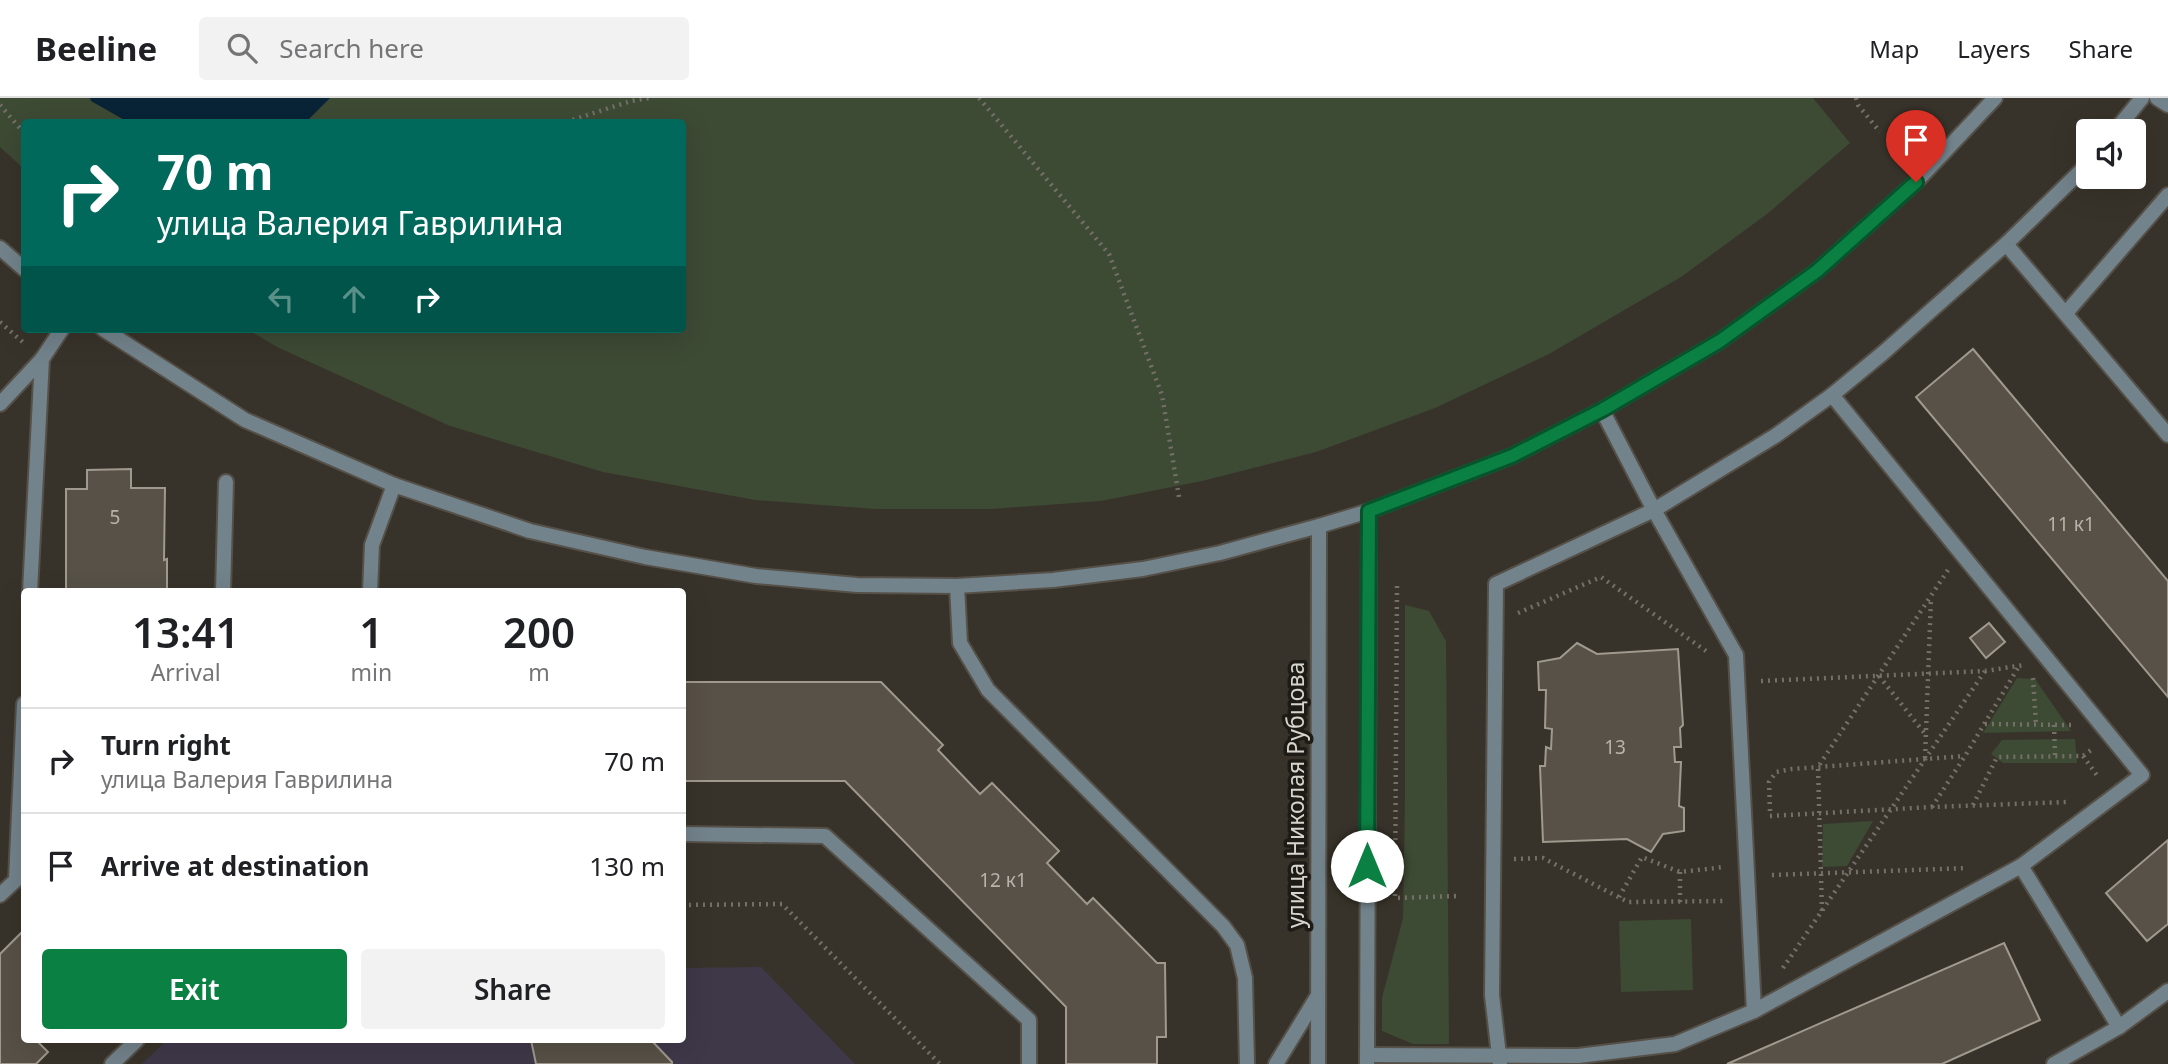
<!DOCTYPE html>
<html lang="en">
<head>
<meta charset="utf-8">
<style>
  :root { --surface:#fff; --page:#f2f2f2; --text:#202124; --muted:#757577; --line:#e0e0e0; --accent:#0b8043 }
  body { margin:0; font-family:"Noto Sans",sans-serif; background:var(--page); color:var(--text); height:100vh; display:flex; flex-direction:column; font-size:26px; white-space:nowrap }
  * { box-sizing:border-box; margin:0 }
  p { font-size:23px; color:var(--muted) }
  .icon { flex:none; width:38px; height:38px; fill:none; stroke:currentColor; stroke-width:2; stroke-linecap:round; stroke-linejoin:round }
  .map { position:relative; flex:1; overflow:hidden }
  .side { position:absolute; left:21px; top:490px; width:665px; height:455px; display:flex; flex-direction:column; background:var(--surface); border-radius:7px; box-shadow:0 7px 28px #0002 }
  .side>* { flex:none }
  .hud { position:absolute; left:21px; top:21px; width:665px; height:214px; border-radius:7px; box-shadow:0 7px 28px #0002; background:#00695c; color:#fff; overflow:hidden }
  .buttons { position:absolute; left:2076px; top:21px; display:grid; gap:14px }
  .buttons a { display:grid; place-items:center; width:70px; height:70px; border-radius:7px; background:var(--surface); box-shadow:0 7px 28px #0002; font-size:35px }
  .pin { position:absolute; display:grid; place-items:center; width:60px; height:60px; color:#fff; margin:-72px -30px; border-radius:50% 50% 50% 0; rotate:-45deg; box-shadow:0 0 7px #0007 }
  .pin .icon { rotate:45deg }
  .me { position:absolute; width:77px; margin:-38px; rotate:0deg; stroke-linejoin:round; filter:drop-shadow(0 0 5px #0008) }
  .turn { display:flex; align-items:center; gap:24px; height:147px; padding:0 21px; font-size:32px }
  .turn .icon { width:91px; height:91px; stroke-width:2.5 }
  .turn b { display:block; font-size:49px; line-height:60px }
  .lanes { display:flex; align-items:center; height:66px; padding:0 21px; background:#0003; justify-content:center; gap:35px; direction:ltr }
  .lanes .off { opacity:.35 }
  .eta { display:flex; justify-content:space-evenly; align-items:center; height:119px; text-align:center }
  .eta b { font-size:42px; font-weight:600; line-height:49px }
  .primary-button { display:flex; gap:14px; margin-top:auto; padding:14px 21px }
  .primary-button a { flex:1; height:80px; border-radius:7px; background:var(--accent); color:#fff; font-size:28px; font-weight:600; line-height:80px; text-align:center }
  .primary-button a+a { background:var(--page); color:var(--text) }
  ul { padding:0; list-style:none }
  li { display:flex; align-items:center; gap:21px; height:105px; padding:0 21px; border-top:2px solid var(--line) }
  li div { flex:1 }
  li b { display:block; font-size:26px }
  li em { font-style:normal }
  header { display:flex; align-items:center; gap:42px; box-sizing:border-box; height:98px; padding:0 35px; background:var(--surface); border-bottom:2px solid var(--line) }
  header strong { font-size:33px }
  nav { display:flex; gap:38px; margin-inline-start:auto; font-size:24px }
  .search { width:490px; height:63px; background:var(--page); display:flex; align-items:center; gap:18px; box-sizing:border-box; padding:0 24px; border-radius:7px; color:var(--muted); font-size:26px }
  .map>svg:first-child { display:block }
  .education { fill:#3f3849 }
  .green { fill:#3d4a34 }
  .water { fill:#092337 }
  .building { fill:#575147; stroke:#9f998e; stroke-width:2 }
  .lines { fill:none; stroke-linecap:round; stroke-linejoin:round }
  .service-casing { stroke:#555048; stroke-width:18 }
  .minor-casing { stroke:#555048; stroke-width:18 }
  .path { stroke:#747068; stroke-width:4.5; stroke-dasharray:2 5; stroke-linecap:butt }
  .service { stroke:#73838b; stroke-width:14 }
  .minor { stroke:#73838b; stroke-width:14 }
  .route-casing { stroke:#07532c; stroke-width:18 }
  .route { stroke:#0b8043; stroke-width:12 }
  .labels { text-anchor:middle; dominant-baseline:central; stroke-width:7; stroke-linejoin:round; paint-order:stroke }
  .number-label { font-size:19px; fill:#b7b3ac }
  .street-label { font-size:23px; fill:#d7d4ce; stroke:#1e1b17 }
</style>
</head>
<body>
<header>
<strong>Beeline</strong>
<div class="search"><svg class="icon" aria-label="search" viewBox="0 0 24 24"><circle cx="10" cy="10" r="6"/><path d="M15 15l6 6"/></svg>Search here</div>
<nav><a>Map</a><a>Layers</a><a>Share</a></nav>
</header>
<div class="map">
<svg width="2168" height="966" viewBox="0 0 2168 966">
  <rect width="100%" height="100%" fill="#38332a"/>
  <polygon class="education" points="761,869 855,966 142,966 167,942 682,942 683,870"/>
  <g class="green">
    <polygon points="0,0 1813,0 1850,45 1767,116 1681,179 1549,256 1435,310 1316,354 1202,383 1101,403 991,411 875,411 755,402 603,374 450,328 277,249 247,231 682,231 682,24 24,24 24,71 0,49"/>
    <polygon points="1405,507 1429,513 1446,543 1449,946 1413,946 1382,933 1382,900 1403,820 1405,701"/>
    <polygon points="2017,580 2035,581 2071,633 1983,635"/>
    <polygon points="2075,641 2077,665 2003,665 1991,656 2002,642"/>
    <polygon points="1873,723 1847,768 1822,769 1823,726"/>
    <polygon points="1691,821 1693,892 1621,894 1619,823"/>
  </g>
  <polygon class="water" points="90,0 330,0 306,24 128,24 91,3"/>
  <g class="building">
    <polygon points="1973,251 2168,483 2168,599 1916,299"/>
    <polygon points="131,371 131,390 165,390 164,462 167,461 167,494 66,494 66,391 87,391 87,372"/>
    <polygon points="1989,525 2005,544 1986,560 1970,540"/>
    <polygon points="1577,545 1597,556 1678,551 1683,627 1680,630 1681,649 1674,649 1675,664 1681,664 1679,708 1684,710 1684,733 1663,736 1651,754 1627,741 1543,744 1540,668 1545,668 1546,649 1551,651 1552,631 1545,630 1546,592 1539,592 1538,564 1560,560"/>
    <polygon points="682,584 881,584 943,647 938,652 980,696 992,685 1059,753 1047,765 1087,806 1093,800 1157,865 1165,865 1166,939 1157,939 1157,966 1066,966 1066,909 845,683 682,683"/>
    <polygon points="2168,742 2168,826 2147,843 2106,795"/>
    <polygon points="24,832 24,942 40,942 38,944 48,954 36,966 0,966 0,856"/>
    <polygon points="2004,845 2040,922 1942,966 1727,966"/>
    <polygon points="531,942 651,942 672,964 672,966 536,966"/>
  </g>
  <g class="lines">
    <defs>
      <g id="service">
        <polyline points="2157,0 2168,7"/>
        <polyline points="2115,33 2142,0"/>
        <polyline points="2006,146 2168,337"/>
        <polyline points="2066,215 2168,97"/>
        <polyline points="1832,297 2142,677 2021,768"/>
        <polyline points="0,306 42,261 62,231"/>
        <polyline points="1602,312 1654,412 1736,557 1754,913"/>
        <polyline points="957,488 960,545 988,592 1223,828 1237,847 1245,880 1247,966"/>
        <polyline points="30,494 42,261"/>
        <polyline points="223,494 226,384"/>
        <polyline points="370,494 372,447 394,387"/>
        <polyline points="682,736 825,738 1029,922 1029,966"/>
        <polyline points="0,797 16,782 24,606"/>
        <polyline points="2119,929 2168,893"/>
        <polyline points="1367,957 1578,958 1675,946 1754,913 2021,768 2119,929 2054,966"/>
        <polyline points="112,966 137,942"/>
        <polyline points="1500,966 1492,897 1496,486 1654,412 1775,338 1832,297 1883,255 2006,146 2088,66"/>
      </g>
      <g id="minor">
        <polyline points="0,150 24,171"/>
        <polyline points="103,231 245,322 394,387 530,433 645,459 756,478 857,487 957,488 1053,482 1143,471 1220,455 1319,428 1369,413 1512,358 1602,312 1720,243 1817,173 1916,84 1995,0"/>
        <polyline points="1276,966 1317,899"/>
        <polyline points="1318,966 1319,428"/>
        <polyline points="1367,966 1369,413"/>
      </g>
    </defs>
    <use href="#service" class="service-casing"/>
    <use href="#minor" class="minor-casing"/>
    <g class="path">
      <polyline points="979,0 1109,156 1162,297 1179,399"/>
      <polyline points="1856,0 1858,7 1880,34"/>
      <polyline points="0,7 24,35"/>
      <polyline points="566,24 631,3 650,0"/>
      <polyline points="0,224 26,247"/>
      <polyline points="1397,488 1395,800 1458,798"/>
      <polyline points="1518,515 1601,479 1706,553"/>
      <polyline points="1879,578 1926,637"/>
      <polyline points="2033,580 2036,627"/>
      <polyline points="1761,583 1985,573 2024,567"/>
      <polyline points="1985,626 2071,627"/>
      <polyline points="2054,627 2055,658"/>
      <polyline points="2083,658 2099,680"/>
      <polyline points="1925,660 1931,501"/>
      <polyline points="1973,707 1997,659 2083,658 2091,652"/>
      <polyline points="1932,709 1965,658 2019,568"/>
      <polyline points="1770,713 1769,684 1776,674 1792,671 1965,658"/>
      <polyline points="1770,718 1932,709 2067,704"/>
      <polyline points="1514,761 1543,760 1628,804 1726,803"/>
      <polyline points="1680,774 1680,804"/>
      <polyline points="1772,777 1967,770"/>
      <polyline points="1619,799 1642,759 1680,774 1724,769"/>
      <polyline points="682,807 782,806 940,966"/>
      <polyline points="1822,813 1818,669 1948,472"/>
      <polyline points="1783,870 1985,573"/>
    </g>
    <use href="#service" class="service"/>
    <use href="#minor" class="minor"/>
  </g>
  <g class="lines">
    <defs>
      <polyline id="route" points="1367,768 1369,413 1512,358 1602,312 1720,243 1817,173 1916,84"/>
    </defs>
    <use href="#route" class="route-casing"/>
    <use href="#route" class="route"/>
  </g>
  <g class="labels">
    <g class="number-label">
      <text x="115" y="419">5</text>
      <text x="2071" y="426">11 к1</text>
      <text x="1615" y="649">13</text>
      <text x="1003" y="782">12 к1</text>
    </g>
    <g class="street-label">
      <text transform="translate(1295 697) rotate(-90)">улица Николая Рубцова</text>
    </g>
  </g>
</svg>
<div class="buttons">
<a><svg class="icon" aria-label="sound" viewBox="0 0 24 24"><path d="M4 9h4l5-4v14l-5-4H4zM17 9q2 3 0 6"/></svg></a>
</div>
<div class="pin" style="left:1916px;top:84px;background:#d93025"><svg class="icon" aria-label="arrive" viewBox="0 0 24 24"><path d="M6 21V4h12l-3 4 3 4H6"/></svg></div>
<svg class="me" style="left:1367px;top:768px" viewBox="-20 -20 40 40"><circle r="19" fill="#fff"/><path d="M0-13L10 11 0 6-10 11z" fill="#0b8043"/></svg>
<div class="hud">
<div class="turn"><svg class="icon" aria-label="right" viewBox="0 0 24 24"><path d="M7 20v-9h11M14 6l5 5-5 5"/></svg><div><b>70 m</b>улица Валерия Гаврилина</div></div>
<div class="lanes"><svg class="icon off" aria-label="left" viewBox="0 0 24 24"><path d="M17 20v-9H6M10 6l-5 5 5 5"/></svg><svg class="icon off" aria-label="ahead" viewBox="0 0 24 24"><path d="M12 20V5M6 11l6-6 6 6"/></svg><svg class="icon" aria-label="right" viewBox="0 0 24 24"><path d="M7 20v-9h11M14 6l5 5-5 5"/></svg></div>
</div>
<section class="side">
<div class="eta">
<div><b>13:41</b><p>Arrival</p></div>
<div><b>1</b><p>min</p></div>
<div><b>200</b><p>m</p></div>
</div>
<ul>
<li><svg class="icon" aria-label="right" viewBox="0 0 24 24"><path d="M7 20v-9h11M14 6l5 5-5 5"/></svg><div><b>Turn right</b><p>улица Валерия Гаврилина</p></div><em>70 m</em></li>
<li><svg class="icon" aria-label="arrive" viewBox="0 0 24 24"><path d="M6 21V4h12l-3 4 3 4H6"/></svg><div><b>Arrive at destination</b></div><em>130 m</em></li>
</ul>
<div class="primary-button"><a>Exit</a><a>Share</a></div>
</section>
</div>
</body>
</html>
